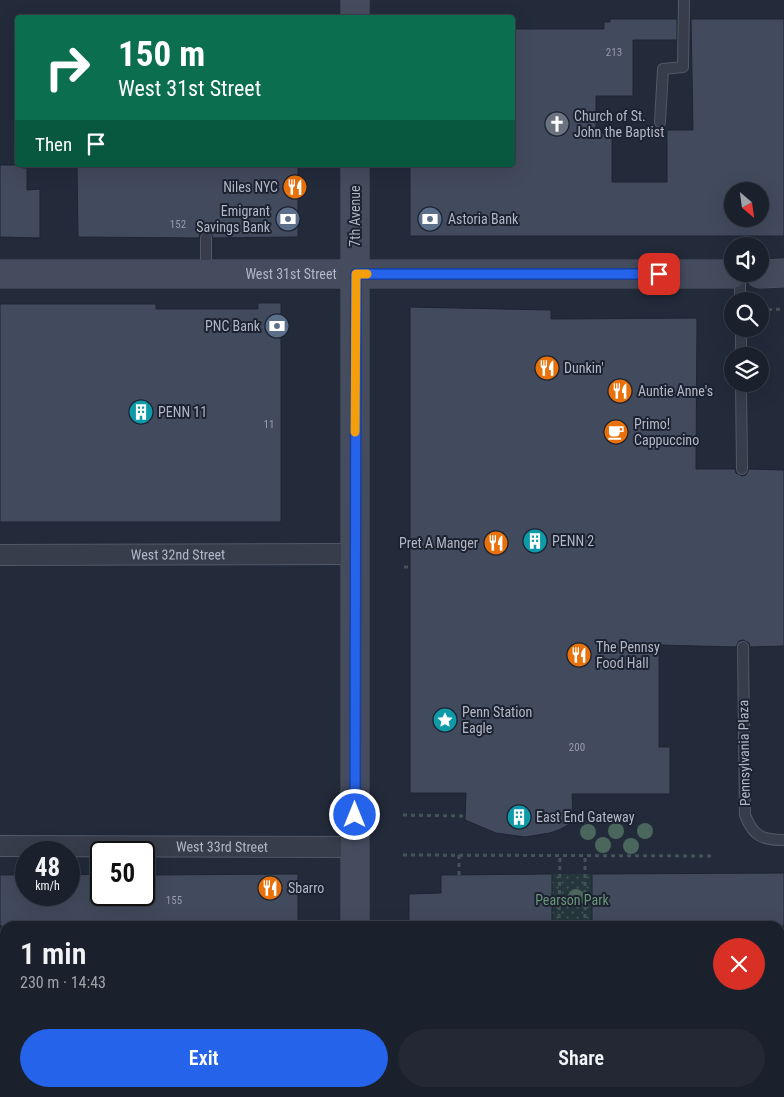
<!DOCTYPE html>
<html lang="en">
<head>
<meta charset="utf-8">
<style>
  :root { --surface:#1a202c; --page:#232834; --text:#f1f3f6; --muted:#9fa3a9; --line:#383e48; --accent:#2563eb }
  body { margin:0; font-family:"Roboto Condensed",sans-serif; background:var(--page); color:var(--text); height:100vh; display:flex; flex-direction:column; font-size:19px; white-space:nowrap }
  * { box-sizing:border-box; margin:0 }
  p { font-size:16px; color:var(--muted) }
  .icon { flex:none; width:28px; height:28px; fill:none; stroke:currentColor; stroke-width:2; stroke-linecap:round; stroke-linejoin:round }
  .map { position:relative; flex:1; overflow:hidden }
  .panel { position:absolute; left:0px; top:921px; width:785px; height:176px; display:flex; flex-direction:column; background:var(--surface); border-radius:15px 15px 0 0; box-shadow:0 5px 20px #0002,0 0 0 1px var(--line) }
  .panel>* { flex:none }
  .guide { position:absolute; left:15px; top:15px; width:500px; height:152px; border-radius:5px; box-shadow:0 5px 20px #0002,0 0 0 1px var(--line); background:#0b6e4f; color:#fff; overflow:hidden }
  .needle { width:32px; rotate:151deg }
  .buttons { position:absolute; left:724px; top:182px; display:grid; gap:10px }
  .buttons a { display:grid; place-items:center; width:45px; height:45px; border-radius:50%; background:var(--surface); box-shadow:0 5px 20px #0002,0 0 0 1px var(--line); font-size:25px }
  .speed { position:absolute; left:15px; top:841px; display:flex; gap:10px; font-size:25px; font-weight:700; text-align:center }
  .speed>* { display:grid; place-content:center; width:65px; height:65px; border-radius:50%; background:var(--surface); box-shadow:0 5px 20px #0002,0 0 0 1px var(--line); line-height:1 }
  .speed small { font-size:12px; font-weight:400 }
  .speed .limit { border:2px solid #111; border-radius:8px; background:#fff; color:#111 }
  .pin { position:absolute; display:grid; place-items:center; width:42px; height:42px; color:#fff; margin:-21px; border-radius:10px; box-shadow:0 2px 8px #0006 }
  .me { position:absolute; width:55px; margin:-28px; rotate:0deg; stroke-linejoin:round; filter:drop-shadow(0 0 4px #0008) }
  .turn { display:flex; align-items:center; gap:18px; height:105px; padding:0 20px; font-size:22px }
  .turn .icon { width:65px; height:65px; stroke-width:2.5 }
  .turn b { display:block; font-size:35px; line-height:42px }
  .then { display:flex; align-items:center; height:48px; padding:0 20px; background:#0003; gap:10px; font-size:19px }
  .round { display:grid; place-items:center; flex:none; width:52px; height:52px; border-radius:26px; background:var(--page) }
  .head { display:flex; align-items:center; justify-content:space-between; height:85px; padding:0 20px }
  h1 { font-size:30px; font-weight:600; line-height:38px }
  .cta { display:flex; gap:10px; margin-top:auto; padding:10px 20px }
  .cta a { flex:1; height:58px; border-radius:30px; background:var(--accent); color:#fff; font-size:20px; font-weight:600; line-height:58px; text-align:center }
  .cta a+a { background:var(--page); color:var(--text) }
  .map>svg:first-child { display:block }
  .green { fill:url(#green-dots) }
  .building { fill:#424a5d; stroke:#1e2432; fill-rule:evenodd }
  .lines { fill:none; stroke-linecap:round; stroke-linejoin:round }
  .lane-casing { stroke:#525866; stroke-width:12 }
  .street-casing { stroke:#525866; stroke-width:22 }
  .secondary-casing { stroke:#525866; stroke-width:29 }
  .path { stroke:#435459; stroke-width:3; stroke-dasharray:4 4; stroke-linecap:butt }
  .lane { stroke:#373d4b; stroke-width:10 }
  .street { stroke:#373d4b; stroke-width:20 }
  .secondary { stroke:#454c5e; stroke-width:28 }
  .tree { fill:#4a665d }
  .route-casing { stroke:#184099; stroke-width:12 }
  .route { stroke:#2563eb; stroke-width:9 }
  .slow { stroke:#f59e0b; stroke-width:9 }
  .labels { text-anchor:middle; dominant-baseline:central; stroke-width:4; stroke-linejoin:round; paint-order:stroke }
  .number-label { font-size:11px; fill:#969cac }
  .poi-label { font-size:14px; fill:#b2b8c7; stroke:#1c2230; text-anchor:start }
  .street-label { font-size:14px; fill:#b2b8c7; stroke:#1c2230 }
  .park-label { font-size:14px; fill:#6a9779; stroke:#1c2230 }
</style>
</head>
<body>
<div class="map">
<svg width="784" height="1097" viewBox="0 0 784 1097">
  <defs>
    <pattern id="green-dots" width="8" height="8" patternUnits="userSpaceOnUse" patternTransform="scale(1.25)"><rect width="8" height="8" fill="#25373c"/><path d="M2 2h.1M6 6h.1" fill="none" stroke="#425257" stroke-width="1.8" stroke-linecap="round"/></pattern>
  </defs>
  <rect width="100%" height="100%" fill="#232b3b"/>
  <rect class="green" x="552" y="874" width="40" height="52"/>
  <g class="building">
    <path d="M 610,19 L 677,19 L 677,40 L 633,40 L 633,96 L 596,96 L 596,133 L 612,134 L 612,182 L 667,182 L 667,130 L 693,130 L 691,19 L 784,19 L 784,236 L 410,236 L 410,165 L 512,165 L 512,29 L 604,29 L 604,22 L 610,22 ZM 732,191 L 760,191 L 760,219 L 732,219 Z"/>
    <polygon points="0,165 23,165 23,168 27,168 27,190 40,189 40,238 0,237"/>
    <polygon points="77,165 298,165 298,237 213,238 210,232 206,231 200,234 199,238 78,237"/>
    <polygon points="258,303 281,303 281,522 0,522 0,304 156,304 156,309 258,309"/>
    <polygon points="410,307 551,310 551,319 697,318 696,469 735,469 736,473 742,476 746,475 749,469 784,470 784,646 750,647 749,643 743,640 739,641 736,647 659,645 659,747 670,747 670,794 572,794 573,816 571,823 561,829 550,833 525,837 496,833 465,820 466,793 410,793"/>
    <polygon points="784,873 784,926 592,926 592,874"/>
    <polygon points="101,874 101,895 144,895 144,875 298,874 298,926 0,926 0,875 26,875 26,895 69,895 69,875"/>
    <polygon points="552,874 552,926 409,926 409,894 441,893 441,875"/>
  </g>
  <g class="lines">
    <defs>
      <g id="lane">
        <polyline points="660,122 663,69 683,67 684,0"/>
        <polyline points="206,273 206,238"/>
        <polyline points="740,274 740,301"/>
        <polyline points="741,329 741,356"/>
        <polyline points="741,384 742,469"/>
        <path d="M 743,647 L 745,815 C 753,836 762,840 784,840"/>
      </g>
      <g id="street">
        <path id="s1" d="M 0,555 L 355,554"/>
        <path id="s2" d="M 0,846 L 355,847"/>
      </g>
      <g id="secondary">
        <polyline points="355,0 355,18"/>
        <path id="s3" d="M 0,274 L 732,274"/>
        <polyline points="760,274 784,273"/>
        <polyline points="355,926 355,165"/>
        <polyline points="355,1097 355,1092"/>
      </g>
    </defs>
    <use href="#lane" class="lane-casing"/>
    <use href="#street" class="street-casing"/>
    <use href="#secondary" class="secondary-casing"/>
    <g class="path">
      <polyline points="760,310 784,309"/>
      <polyline points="404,567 410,567"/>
      <polyline points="403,815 465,816"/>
      <polyline points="403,855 714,856"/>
      <polyline points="459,875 459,855"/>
      <polyline points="559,926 560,855"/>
      <polyline points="585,926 585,856"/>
      <polyline points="559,1092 559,1097"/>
      <polyline points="584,1097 584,1092"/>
    </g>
    <use href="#lane" class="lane"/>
    <use href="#street" class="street"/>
    <use href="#secondary" class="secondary"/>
  </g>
  <g class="tree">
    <circle cx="616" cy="831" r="8"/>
    <circle cx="645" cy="831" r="8"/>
    <circle cx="588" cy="832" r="8"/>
    <circle cx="603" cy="845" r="8"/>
    <circle cx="631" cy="846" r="8"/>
    <circle cx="576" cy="897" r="8"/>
  </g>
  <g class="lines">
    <defs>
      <polyline id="route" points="355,815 356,274 659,274"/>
    </defs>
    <use href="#route" class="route-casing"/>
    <use href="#route" class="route"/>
    <polyline class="slow" points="355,432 356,274 367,274"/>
  </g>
  <defs>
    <symbol id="church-disc" viewBox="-11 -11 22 22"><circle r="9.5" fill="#6b7280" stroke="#1c2230"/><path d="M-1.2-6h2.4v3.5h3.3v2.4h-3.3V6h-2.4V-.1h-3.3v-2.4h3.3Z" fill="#fff"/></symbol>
    <symbol id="restaurant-disc" viewBox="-11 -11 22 22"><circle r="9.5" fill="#e8710a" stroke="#1c2230"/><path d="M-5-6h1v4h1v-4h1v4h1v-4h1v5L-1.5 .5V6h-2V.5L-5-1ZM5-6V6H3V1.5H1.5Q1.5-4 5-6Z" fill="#fff"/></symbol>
    <symbol id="bank-disc" viewBox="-11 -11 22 22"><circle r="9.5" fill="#5c6f8a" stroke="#1c2230"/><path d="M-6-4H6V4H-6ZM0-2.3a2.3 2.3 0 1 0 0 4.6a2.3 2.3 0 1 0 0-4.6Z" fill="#fff"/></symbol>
    <symbol id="building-disc" viewBox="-11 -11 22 22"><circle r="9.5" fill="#0f9aa8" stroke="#1c2230"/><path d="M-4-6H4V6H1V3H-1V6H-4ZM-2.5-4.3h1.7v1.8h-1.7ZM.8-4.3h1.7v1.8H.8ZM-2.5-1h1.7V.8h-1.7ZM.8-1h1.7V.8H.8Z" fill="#fff"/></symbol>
    <symbol id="cafe-disc" viewBox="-11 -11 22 22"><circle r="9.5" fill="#e8710a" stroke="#1c2230"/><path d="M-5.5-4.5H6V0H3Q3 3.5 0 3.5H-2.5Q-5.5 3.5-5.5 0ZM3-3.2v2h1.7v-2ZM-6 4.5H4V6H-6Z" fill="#fff"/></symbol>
    <symbol id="sight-disc" viewBox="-11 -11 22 22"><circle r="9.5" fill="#0f9aa8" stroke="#1c2230"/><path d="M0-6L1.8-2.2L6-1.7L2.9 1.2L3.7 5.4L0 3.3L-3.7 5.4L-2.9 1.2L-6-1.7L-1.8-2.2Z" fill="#fff"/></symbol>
  </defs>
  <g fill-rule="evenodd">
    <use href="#church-disc" x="543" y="110" width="28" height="28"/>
    <use href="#restaurant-disc" x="281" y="173" width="28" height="28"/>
    <use href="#bank-disc" x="274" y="205" width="28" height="28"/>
    <use href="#bank-disc" x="416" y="205" width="28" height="28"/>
    <use href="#bank-disc" x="263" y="312" width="28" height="28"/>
    <use href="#restaurant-disc" x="533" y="354" width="28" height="28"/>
    <use href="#restaurant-disc" x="606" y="377" width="28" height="28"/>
    <use href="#building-disc" x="127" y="398" width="28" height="28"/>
    <use href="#cafe-disc" x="602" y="418" width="28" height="28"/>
    <use href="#building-disc" x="521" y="527" width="28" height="28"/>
    <use href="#restaurant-disc" x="482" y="529" width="28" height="28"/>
    <use href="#restaurant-disc" x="565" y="641" width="28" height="28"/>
    <use href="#sight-disc" x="431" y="706" width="28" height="28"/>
    <use href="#building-disc" x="505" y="803" width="28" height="28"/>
    <use href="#restaurant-disc" x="256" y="874" width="28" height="28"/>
  </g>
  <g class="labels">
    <g class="number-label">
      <text x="614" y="52">213</text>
      <text x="178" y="224">152</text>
      <text x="269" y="424">11</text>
      <text x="577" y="747">200</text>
      <text x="174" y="900">155</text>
    </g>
    <g class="poi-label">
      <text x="574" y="116">Church of St.<tspan x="574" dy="16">John the Baptist</tspan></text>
      <text x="278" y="187" text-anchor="end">Niles NYC</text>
      <text x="270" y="211" text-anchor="end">Emigrant<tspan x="270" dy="16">Savings Bank</tspan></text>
      <text x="448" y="219">Astoria Bank</text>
      <text x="260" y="326" text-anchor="end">PNC Bank</text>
      <text x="564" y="368">Dunkin'</text>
      <text x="638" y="391">Auntie Anne's</text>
      <text x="158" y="412">PENN 11</text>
      <text x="634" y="424">Primo!<tspan x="634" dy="16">Cappuccino</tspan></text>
      <text x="552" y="541">PENN 2</text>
      <text x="478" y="543" text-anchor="end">Pret A Manger</text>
      <text x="596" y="647">The Pennsy<tspan x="596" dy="16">Food Hall</tspan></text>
      <text x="462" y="712">Penn Station<tspan x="462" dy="16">Eagle</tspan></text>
      <text x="536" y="817">East End Gateway</text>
      <text x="288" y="888">Sbarro</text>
    </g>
    <g class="street-label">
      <text transform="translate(355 216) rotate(-90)">7th Avenue</text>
      <text stroke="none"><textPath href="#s3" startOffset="291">West 31st Street</textPath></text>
      <text stroke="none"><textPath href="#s1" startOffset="178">West 32nd Street</textPath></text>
      <text transform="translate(744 753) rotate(-91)">Pennsylvania Plaza</text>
      <text stroke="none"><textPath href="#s2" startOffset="222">West 33rd Street</textPath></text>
    </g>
    <g class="park-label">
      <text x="572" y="900">Pearson Park</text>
    </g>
  </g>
</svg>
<div class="buttons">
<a><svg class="needle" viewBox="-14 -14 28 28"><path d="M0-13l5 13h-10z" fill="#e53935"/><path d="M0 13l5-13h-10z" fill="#9fa3a9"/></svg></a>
<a><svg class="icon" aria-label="sound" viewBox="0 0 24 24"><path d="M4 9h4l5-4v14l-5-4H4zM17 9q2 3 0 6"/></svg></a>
<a><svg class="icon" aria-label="search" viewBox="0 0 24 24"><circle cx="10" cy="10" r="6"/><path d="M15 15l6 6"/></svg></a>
<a><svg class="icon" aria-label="layers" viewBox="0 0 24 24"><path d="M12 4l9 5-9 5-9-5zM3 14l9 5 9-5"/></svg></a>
</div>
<div class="speed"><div>48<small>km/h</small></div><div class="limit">50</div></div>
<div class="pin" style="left:659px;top:274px;background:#d93025"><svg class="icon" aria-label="arrive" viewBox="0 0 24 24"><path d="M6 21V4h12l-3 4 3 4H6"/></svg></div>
<svg class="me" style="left:355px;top:815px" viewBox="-20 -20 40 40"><circle r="17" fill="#2563eb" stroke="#fff" stroke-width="3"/><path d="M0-11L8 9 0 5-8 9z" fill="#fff"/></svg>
<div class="guide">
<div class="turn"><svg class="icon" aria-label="right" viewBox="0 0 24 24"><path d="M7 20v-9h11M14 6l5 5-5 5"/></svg><div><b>150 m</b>West 31st Street</div></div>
<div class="then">Then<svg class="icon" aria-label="arrive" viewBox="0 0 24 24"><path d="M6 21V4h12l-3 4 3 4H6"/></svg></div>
</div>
<section class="panel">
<div class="head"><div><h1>1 min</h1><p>230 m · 14:43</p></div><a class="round" style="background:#d93025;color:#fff"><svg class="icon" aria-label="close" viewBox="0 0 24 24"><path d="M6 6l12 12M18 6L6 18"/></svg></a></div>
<div class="cta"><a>Exit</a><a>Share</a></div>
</section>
</div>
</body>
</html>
